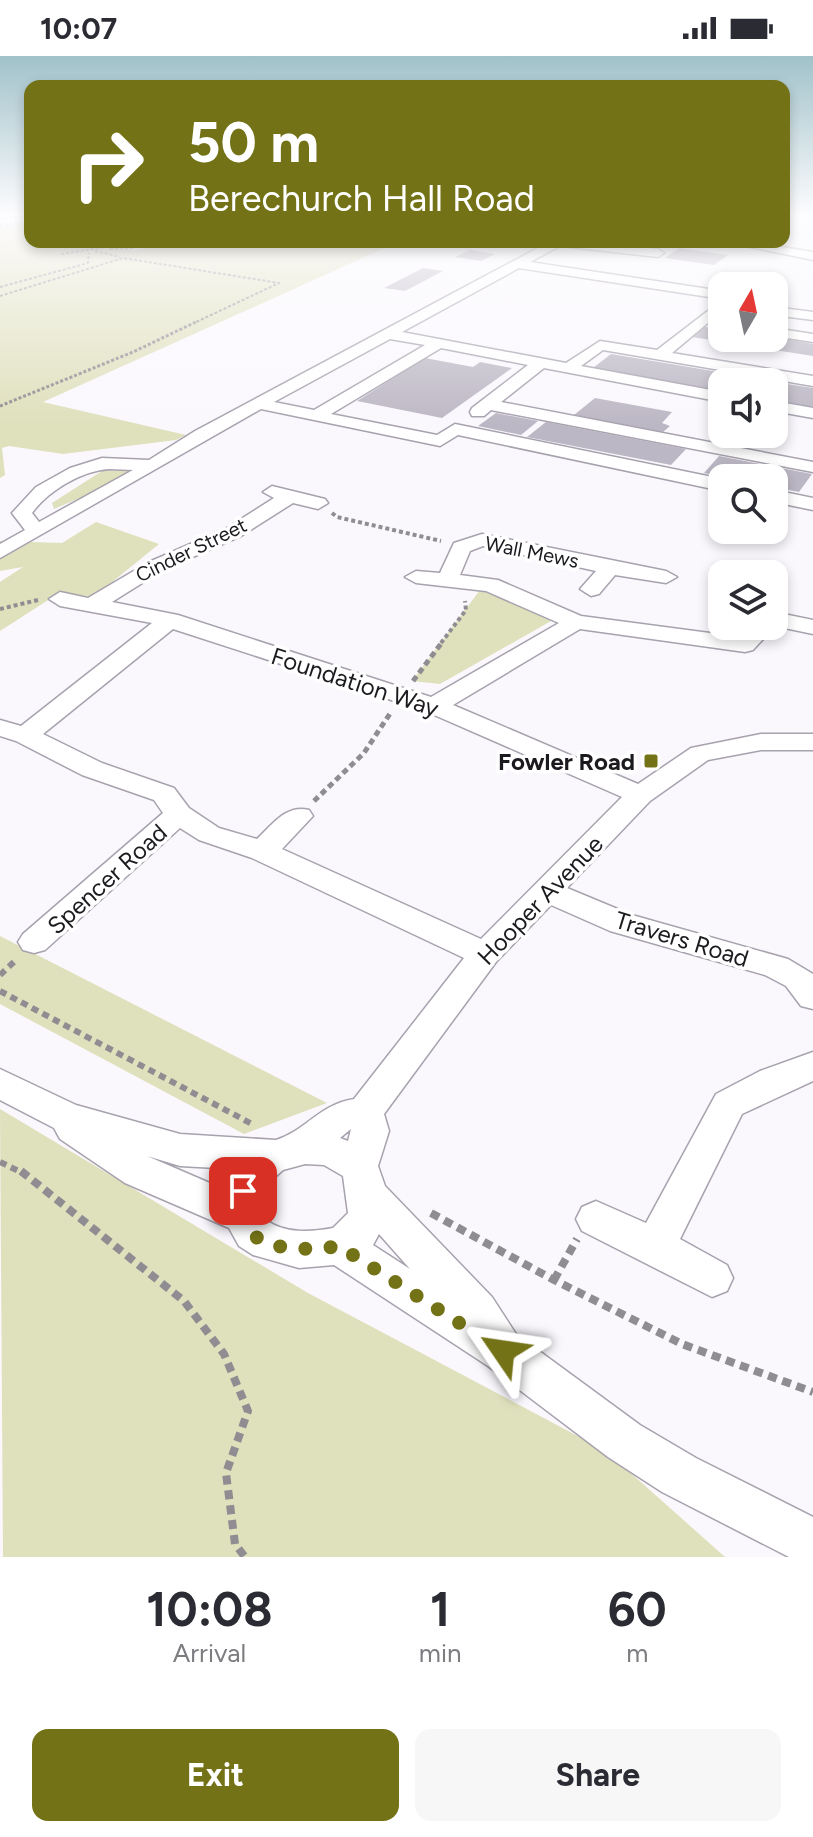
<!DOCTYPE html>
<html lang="en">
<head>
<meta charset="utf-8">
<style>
  :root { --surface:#fff; --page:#f7f7f7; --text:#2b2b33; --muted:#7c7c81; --accent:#747216 }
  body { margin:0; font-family:Figtree,sans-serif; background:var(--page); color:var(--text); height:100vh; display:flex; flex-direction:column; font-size:30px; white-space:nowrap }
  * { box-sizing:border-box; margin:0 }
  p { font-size:26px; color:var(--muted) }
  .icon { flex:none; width:44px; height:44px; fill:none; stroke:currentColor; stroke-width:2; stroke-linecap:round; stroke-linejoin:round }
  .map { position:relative; height:1501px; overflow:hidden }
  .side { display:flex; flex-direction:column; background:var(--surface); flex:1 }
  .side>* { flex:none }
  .guide { position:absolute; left:24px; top:24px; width:766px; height:168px; border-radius:16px; box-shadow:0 4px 12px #0003; background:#747216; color:#fff; overflow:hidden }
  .needle { width:52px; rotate:9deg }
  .buttons { position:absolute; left:708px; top:216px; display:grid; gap:16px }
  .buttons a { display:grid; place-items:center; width:80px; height:80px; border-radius:16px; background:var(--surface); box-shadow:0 4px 12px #0003; font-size:40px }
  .pin { position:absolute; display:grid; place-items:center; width:68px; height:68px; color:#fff; margin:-34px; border-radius:16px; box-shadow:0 4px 12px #0006 }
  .me { position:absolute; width:88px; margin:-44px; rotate:302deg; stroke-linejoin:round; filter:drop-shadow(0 0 6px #0008) }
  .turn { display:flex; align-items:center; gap:28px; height:168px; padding:0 32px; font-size:36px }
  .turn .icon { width:104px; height:104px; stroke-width:2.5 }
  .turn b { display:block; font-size:56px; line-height:68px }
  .eta { display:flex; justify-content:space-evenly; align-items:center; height:136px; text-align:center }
  .eta b { font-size:48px; font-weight:700; line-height:56px }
  .action { display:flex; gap:16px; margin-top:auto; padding:16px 32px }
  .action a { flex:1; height:92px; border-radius:16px; background:var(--accent); color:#fff; font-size:32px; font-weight:700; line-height:92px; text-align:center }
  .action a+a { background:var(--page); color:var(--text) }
  .status { display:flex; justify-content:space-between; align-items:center; height:56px; padding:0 40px; background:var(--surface); direction:ltr }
  .status svg { height:22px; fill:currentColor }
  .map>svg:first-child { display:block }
  .green { fill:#dfe0bc }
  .building { fill:#bcb7c4 }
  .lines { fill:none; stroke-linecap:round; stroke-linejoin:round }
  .minor-casing { stroke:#a7a2ae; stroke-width:3 }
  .path-far5 { stroke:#8f8d92; stroke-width:2; stroke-dasharray:3 2; stroke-linecap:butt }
  .path-far4 { stroke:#8f8d92; stroke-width:3; stroke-dasharray:3 2; stroke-linecap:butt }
  .path-far3 { stroke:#8f8d92; stroke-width:4; stroke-dasharray:4 3; stroke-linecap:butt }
  .path-far2 { stroke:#8f8d92; stroke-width:5; stroke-dasharray:6 4; stroke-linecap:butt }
  .path-far1 { stroke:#8f8d92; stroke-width:6; stroke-dasharray:7 5; stroke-linecap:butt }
  .path { stroke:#8f8d92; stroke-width:8; stroke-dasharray:9 6; stroke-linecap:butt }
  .minor { fill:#fff; fill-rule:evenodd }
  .route { stroke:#747216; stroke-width:14; stroke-dasharray:0 25.2 }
  .poi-dot { fill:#747216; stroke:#fff; stroke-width:3 }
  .labels { text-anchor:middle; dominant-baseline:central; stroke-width:7; stroke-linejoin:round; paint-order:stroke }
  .far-street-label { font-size:20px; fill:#1c1a1e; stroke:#fff }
  .street-label { font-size:24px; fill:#1c1a1e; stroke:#fff }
  .poi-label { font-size:24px; font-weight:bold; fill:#1c1a1e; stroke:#fff; text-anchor:end }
</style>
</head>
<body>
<div class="status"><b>10:07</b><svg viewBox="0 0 49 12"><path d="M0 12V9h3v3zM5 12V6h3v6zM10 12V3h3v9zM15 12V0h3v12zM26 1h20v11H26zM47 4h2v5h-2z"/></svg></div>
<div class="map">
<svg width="813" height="1501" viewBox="0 0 813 1501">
  <rect width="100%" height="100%" fill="#faf8fd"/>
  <g class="green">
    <polygon points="30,167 30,175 19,178 30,180 30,186 126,188 130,189 125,193 133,195 168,186 398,186 43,346 186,379 176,384 63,398 9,390 2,392 5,419 0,422 0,171"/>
    <polygon points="102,415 130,415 101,433 54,453 52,447"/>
    <polygon points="96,466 159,488 95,540 56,539 0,575 0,526 23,511 0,515 0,485 62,487"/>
    <polygon points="480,534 558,561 440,628 412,625"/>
    <polygon points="0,880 327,1047 244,1078 0,948"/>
    <polygon points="0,1053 308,1237 606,1395 725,1501 3,1501"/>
  </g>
  <g class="building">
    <polygon points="679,192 728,199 714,209 665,202"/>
    <polygon points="470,194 495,198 481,205 455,201"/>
    <polygon points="423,212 443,215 405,235 384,232"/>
    <polygon points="705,271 722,273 722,282 774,281 813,288 813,300 692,281"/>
    <polygon points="611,298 767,324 767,326 722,326 722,335 593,312"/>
    <polygon points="425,302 473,311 480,306 512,312 442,362 357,345"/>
    <polygon points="774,326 813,332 813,351 774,344"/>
    <polygon points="595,342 672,356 662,367 670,370 663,376 574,359"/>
    <polygon points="496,357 538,365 521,379 478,370"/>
    <polygon points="546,366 686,393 671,409 527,381"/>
    <polygon points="719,400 812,418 799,436 774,431 774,422 729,422 704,417"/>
  </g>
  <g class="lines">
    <defs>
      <g id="minor">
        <path d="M 549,186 L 591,186 L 658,193 L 664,197 L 658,201 L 560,190 L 530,206 L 722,235 L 722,243 L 519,212 L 402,276 L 566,307 L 600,285 L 657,294 L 722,244 L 722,255 L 672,297 L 813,320 L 813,330 L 603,294 L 581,310 L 722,336 L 722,346 L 544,312 L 501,346 L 813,406 L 813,416 L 491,354 L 484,360 L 472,360 L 470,356 L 472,352 L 528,309 L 441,292 L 331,358 L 437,379 L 455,368 L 722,423 L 722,435 L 458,379 L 440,390 L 261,353 L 0,502 L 0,488 L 25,474 L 12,457 L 36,431 L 70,412 L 102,402 L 149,404 L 195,375 ZM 390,283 L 425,289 L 314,354 L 274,346 ZM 109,413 L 133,414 L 39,466 L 32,457 C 48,435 81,415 109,413 Z"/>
        <polygon points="726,186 752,186 813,196 813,204"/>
        <polygon points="774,251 813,256 813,264 774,259"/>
        <polygon points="774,272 813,278 813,286 774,280"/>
        <polygon points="774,345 813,352 813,362 774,355"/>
        <path d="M 272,430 L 325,443 L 328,447 L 318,453 L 293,447 L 241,480 L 163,514 L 112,546 L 178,559 L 431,641 L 559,567 L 486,535 L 416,527 L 405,521 L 416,515 L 440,517 L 454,487 L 482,478 L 666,515 L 677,521 L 666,527 L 615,519 L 599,538 L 591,540 L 580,533 L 596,515 L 483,490 L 470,495 L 460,519 L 498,524 L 581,560 L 740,581 L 751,570 L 774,570 L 774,556 L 813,564 L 813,578 L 775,570 L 753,594 L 745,596 L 580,573 L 453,649 L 638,728 L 691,692 L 761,678 L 813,678 L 813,694 L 761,694 L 708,704 L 650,745 L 567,832 L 632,859 L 788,903 L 813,918 L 813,953 L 801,950 L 786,930 L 765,919 L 610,875 L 551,849 L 496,906 L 384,1058 L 389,1075 L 378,1110 L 385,1130 L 492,1241 L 516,1278 L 640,1369 L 696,1402 L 813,1461 L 813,1501 L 789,1501 L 662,1436 L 608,1401 L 488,1310 L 334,1209 L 299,1212 L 253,1199 L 239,1190 L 229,1172 L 125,1127 L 60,1083 L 54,1072 L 0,1044 L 0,1013 L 76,1049 L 180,1078 L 276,1084 C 307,1074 318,1049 354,1043 L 464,902 L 252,802 L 199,784 L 180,772 L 45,894 L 34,897 L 23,894 L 18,886 L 23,878 L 163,757 L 154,744 L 82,719 L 16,685 L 0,680 L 0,664 L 21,670 L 152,567 L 60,550 L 49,543 L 60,536 L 88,542 L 149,506 L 227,472 L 274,442 L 263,436 ZM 173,573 L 425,655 L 622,741 L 481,883 L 282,793 L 313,760 L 309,754 C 286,748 272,769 257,783 L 219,772 L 189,752 L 174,732 L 102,707 L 43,678 ZM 351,1073 L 348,1085 L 340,1082 ZM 147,1100 L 180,1110 L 235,1113 L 226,1134 ZM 305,1108 L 324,1109 L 343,1120 L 348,1157 L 333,1172 C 311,1176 285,1178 266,1164 L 267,1128 L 283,1114 ZM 379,1178 L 410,1213 L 373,1189 Z"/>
        <polygon points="774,434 813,442 813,454 774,446"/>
        <polygon points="813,996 813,1025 742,1058 680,1183 727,1209 733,1222 727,1235 712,1241 582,1175 576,1163 582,1151 596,1145 646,1167 716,1038 760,1015"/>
      </g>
    </defs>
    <use href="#minor" class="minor-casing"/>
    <g class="path-far5">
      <polyline points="0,163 30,159"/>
      <polyline points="0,170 30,166"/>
      <polyline points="110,193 135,192"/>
      <polyline points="95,195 120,201"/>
      <polyline points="61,198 137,186"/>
      <polyline points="0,231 88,207 89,197"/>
      <polyline points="0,240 123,202 279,227 194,267"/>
    </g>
    <polyline class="path-far4" points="0,350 133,296 198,265"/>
    <g class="path-far3">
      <polyline points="332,457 337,461 441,485"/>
      <polyline points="0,553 38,544"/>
      <polyline points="441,587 466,554 465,545"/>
    </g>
    <g class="path-far2">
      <polyline points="413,625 443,585"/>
      <polyline points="314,745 364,697 391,656"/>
    </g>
    <g class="path-far1">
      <polyline points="0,919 17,903"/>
      <polyline points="0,935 254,1069"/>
      <polyline points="0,1106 23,1117"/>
    </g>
    <g class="path">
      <polyline points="21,1115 184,1245 224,1298 248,1355 226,1417 235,1488 245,1501"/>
      <polyline points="431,1157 554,1224 682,1288 813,1336"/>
      <polyline points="554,1224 577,1183"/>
    </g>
    <use href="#minor" class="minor"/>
  </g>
  <linearGradient id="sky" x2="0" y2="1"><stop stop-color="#a1c2ca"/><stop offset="0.43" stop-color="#fdfcfe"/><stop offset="1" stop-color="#fdfcfe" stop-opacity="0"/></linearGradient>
  <rect width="813" height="368" fill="url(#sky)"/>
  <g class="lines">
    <path class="route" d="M 243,1135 C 244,1146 243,1163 249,1173 C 263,1197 316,1194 339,1190 L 503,1295"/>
  </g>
  <rect class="poi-dot" x="643" y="697" width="16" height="16" rx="4"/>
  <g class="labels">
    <g class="far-street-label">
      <text transform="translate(191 494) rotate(-26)">Cinder Street</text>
      <text transform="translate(532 496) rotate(11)">Wall Mews</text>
    </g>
    <g class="street-label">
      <text transform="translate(355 626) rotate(18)">Foundation Way</text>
      <text transform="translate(107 823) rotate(-42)">Spencer Road</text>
      <text transform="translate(540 844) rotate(-46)">Hooper Avenue</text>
      <text transform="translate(682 883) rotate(17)">Travers Road</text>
    </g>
    <g class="poi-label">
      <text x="635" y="705">Fowler Road</text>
    </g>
  </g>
</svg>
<div class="buttons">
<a><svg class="needle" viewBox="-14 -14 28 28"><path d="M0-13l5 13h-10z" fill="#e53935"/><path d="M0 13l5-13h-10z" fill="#7c7c81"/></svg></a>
<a><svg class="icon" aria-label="sound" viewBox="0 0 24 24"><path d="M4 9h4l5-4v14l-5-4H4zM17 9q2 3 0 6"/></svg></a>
<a><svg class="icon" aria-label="search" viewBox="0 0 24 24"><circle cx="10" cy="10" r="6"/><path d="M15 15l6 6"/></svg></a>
<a><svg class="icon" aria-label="layers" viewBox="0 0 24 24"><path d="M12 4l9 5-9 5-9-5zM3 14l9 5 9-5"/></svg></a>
</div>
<div class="pin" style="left:243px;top:1135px;background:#d93025"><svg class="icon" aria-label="arrive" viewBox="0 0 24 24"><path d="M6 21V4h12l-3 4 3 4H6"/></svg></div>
<svg class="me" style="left:503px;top:1295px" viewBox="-20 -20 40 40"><path d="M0-17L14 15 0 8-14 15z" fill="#747216" stroke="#fff" stroke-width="4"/></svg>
<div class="guide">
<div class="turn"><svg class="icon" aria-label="right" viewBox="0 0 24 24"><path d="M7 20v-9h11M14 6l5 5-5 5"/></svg><div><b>50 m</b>Berechurch Hall Road</div></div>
</div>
</div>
<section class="side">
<div class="eta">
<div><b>10:08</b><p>Arrival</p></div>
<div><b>1</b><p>min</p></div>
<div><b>60</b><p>m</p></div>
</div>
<div class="action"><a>Exit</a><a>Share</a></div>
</section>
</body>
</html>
